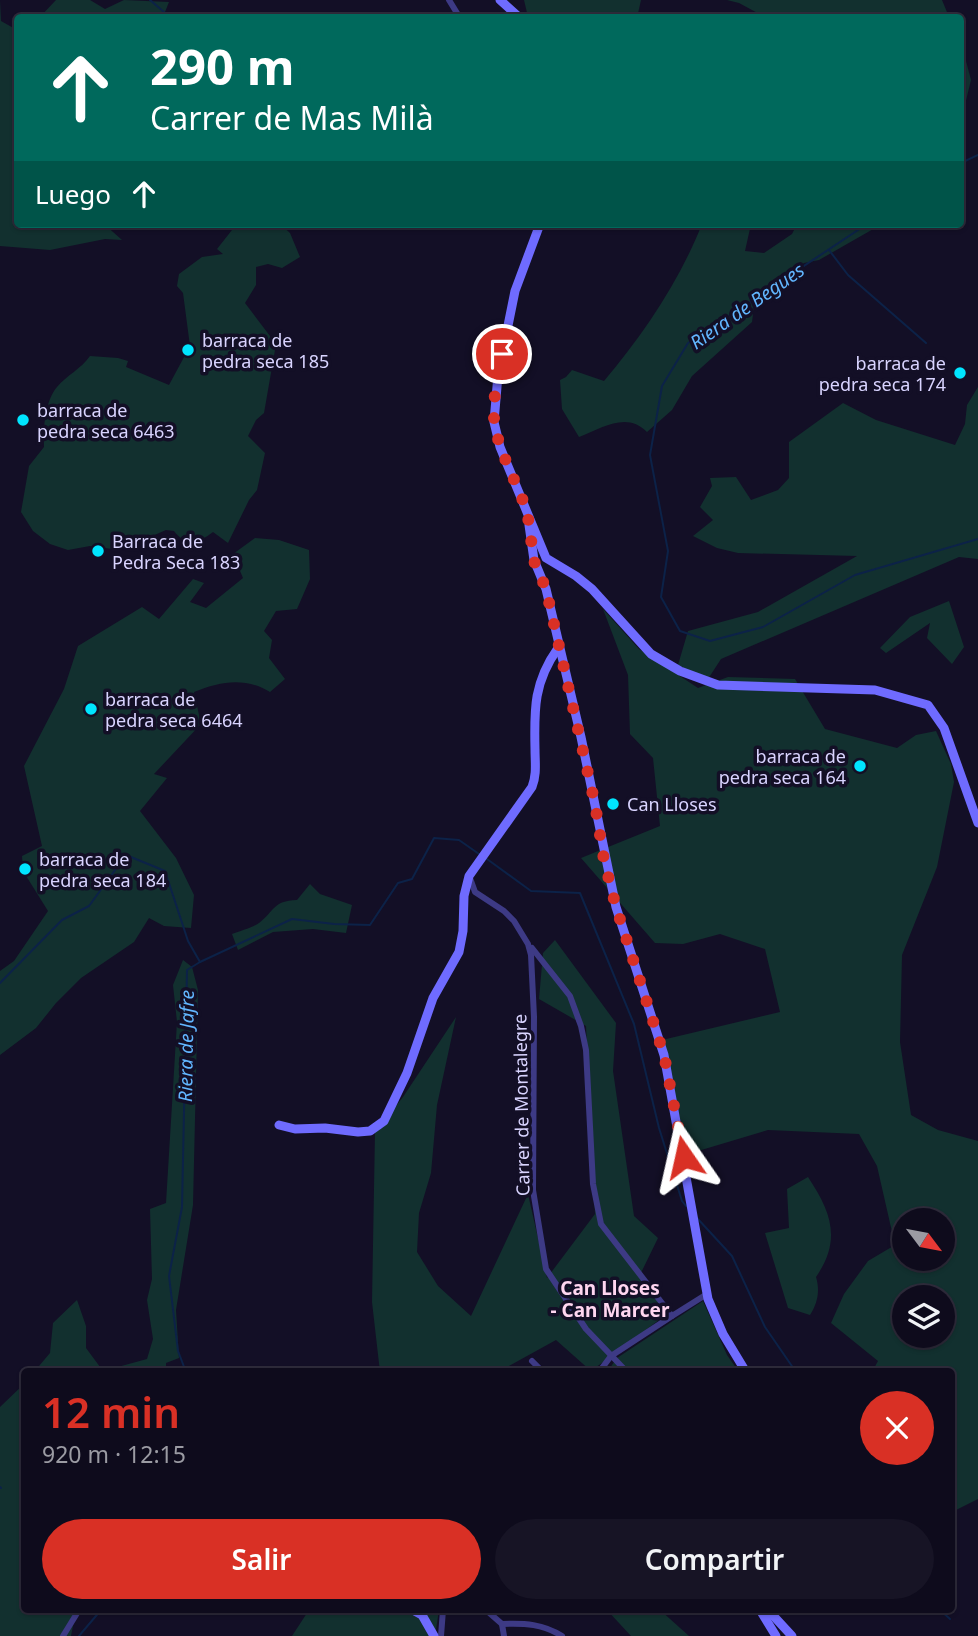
<!DOCTYPE html>
<html lang="es">
<head>
<meta charset="utf-8">
<style>
  :root { --surface:#0e0b1c; --page:#171425; --text:#f1f3f6; --muted:#9b9ba3; --line:#2e2b3b; --accent:#d93025 }
  body { margin:0; font-family:"Noto Sans",sans-serif; background:var(--page); color:var(--text); height:100vh; display:flex; flex-direction:column; font-size:26px; white-space:nowrap }
  * { box-sizing:border-box; margin:0 }
  p { font-size:23px; color:var(--muted) }
  .icon { flex:none; width:38px; height:38px; fill:none; stroke:currentColor; stroke-width:2; stroke-linecap:round; stroke-linejoin:round }
  .map { position:relative; flex:1; overflow:hidden }
  .details { position:absolute; left:21px; top:1368px; width:934px; height:245px; display:flex; flex-direction:column; background:var(--surface); border-radius:7px; box-shadow:0 2px 5px #0004,0 0 0 2px var(--line) }
  .details>* { flex:none }
  .guide { position:absolute; left:14px; top:14px; width:950px; height:214px; border-radius:7px; box-shadow:0 2px 5px #0004,0 0 0 2px var(--line); background:#00695c; color:#fff; overflow:hidden }
  .needle { width:46px; rotate:122deg }
  .buttons { position:absolute; left:892px; top:1208px; display:grid; gap:14px }
  .buttons a { display:grid; place-items:center; width:63px; height:63px; border-radius:50%; background:var(--surface); box-shadow:0 2px 5px #0004,0 0 0 2px var(--line); font-size:35px }
  .pin { position:absolute; display:grid; place-items:center; width:60px; height:60px; color:#fff; margin:-30px; border:4px solid #fff; border-radius:50%; box-shadow:0 2px 7px #0007 }
  .me { position:absolute; width:77px; margin:-38px; rotate:349deg; stroke-linejoin:round; filter:drop-shadow(0 0 5px #0008) }
  .turn { display:flex; align-items:center; gap:24px; height:147px; padding:0 21px; font-size:32px }
  .turn .icon { width:91px; height:91px; stroke-width:2.5 }
  .turn b { display:block; font-size:49px; line-height:60px }
  .then { display:flex; align-items:center; height:66px; padding:0 21px; background:#0003; gap:14px; font-size:26px }
  .round { display:grid; place-items:center; flex:none; width:74px; height:74px; border-radius:37px; background:var(--page) }
  .overview { display:flex; align-items:center; justify-content:space-between; height:119px; padding:0 21px }
  h1 { font-size:42px; font-weight:600; line-height:52px; color:var(--accent) }
  .primary-button { display:flex; gap:14px; margin-top:auto; padding:14px 21px }
  .primary-button a { flex:1; height:80px; border-radius:42px; background:var(--accent); color:#fff; font-size:28px; font-weight:600; line-height:80px; text-align:center }
  .primary-button a+a { background:var(--page); color:var(--text) }
  .map>svg:first-child { display:block }
  .green { fill:#12302f; fill-rule:evenodd }
  .lines { fill:none; stroke-linecap:round; stroke-linejoin:round }
  .stream { stroke:#0c2248; stroke-width:2 }
  .street { stroke:#3d3a85; stroke-width:6 }
  .secondary { stroke:#6f6bff; stroke-width:9 }
  .route { stroke:#d93025; stroke-width:12; stroke-dasharray:0 21.6 }
  .poi-dot { fill:#00e5ff; stroke:#130f26; stroke-width:2.5 }
  .labels { text-anchor:middle; dominant-baseline:central; stroke-width:7; stroke-linejoin:round; paint-order:stroke }
  .poi-label { font-size:18px; fill:#d9d4ff; stroke:#130f26; text-anchor:start }
  .street-label { font-size:18px; fill:#d9d4ff; stroke:#130f26 }
  .water-label { font-size:19px; font-style:italic; fill:#62b6ff; stroke:#130f26 }
  .neighbourhood-label { font-size:19px; font-weight:bold; fill:#ffd6f0; stroke:#130f26 }
</style>
</head>
<body>
<div class="map">
<svg width="978" height="1636" viewBox="0 0 978 1636">
  <rect width="100%" height="100%" fill="#130f26"/>
  <g class="green">
    <polygon points="0,0 1,21 17,30 18,224 104,224 122,240 105,239 50,250 0,246"/>
    <polygon points="56,0 90,0 105,9 124,0 169,2 163,17 40,17"/>
    <polygon points="524,0 641,0 637,18 528,17"/>
    <polygon points="727,0 942,0 949,17 765,17 739,3"/>
    <polygon points="961,42 971,80 961,121"/>
    <path d="M 229,224 L 280,224 L 290,233 L 300,257 L 282,268 L 268,264 L 256,267 L 256,285 L 245,303 L 270,336 L 275,350 L 264,413 L 256,420 L 248,436 L 265,453 L 257,490 L 249,500 L 228,543 L 213,532 C 199,543 186,547 174,531 L 166,530 L 120,550 L 90,546 L 68,550 L 50,544 L 33,531 L 21,512 L 29,466 L 44,447 C 43,429 45,401 57,387 C 67,375 81,369 90,356 L 118,358 L 128,361 L 126,367 L 169,385 L 190,346 L 183,293 L 177,286 L 179,274 L 202,257 L 223,254 L 217,249 L 232,230 Z"/>
    <path d="M 702,224 L 751,224 L 745,251 L 764,253 L 792,234 L 797,224 L 882,224 L 819,260 L 804,263 L 755,299 L 752,322 L 692,376 L 672,410 L 647,432 C 627,411 602,428 579,437 L 562,409 L 560,380 L 566,377 L 572,370 L 604,381 C 643,335 680,280 702,224 Z"/>
    <polygon points="978,387 978,559 959,557 721,659 708,679 678,665 688,631 758,612 857,556 738,553 717,548 693,536 713,520 700,507 712,486 710,478 736,477 751,500 778,490 789,478 789,442 843,403 876,420 955,445 965,424 967,405"/>
    <path d="M 255,538 L 279,540 L 309,550 L 310,579 L 297,609 L 276,611 L 264,631 L 272,640 L 269,658 L 285,679 L 270,692 C 245,677 221,681 194,692 L 201,724 L 154,774 L 167,778 L 140,811 L 176,858 L 194,895 L 191,928 L 164,926 L 149,918 L 134,942 L 81,978 L 56,1003 L 36,1028 L 0,1055 L 0,971 L 14,961 L 48,911 L 23,871 L 22,856 L 42,846 L 24,766 L 64,689 L 78,646 L 142,607 L 159,619 L 193,579 L 204,583 L 190,602 L 206,608 L 243,578 L 233,554 Z"/>
    <polygon points="949,601 964,647 952,664 927,638 930,623 886,653 880,648 910,617"/>
    <path d="M 603,609 L 639,649 L 698,688 L 728,677 L 795,679 L 825,729 L 897,748 L 916,735 L 936,731 L 951,764 L 954,782 L 937,867 L 902,955 L 900,1042 L 911,1115 L 938,1130 L 978,1141 L 978,1499 L 952,1512 L 952,1372 L 872,1372 L 878,1361 L 831,1323 L 844,1294 L 868,1261 L 895,1245 L 877,1166 L 859,1134 L 768,1130 L 688,1154 L 662,1040 L 780,1012 L 765,949 L 720,934 L 683,944 L 655,943 L 581,858 L 660,826 L 653,758 L 630,734 L 628,675 ZM 905,1220 L 943,1220 L 943,1258 L 905,1258 ZM 905,1297 L 943,1297 L 943,1335 L 905,1335 Z"/>
    <path d="M 310,884 L 320,894 L 352,905 L 346,933 L 313,929 L 273,932 L 238,950 L 232,934 C 240,931 252,928 259,923 C 275,911 272,901 297,900 Z"/>
    <polygon points="555,940 616,1023 613,1071 634,1216 658,1238 639,1277 667,1314 591,1371 556,1340 498,1372 380,1372 372,1302 375,1132 403,1097 456,1017 437,1105 431,1173 419,1213 417,1252 438,1286 471,1316 528,1194 547,1278 595,1214 586,1026 539,999 543,953"/>
    <polygon points="183,960 192,967 198,990 193,1205 176,1310 179,1358 166,1363 166,1372 34,1372 50,1353 53,1323 77,1300 86,1326 86,1348 103,1371 147,1359 153,1339 147,1300 152,1279 150,1209 166,1203 177,1022 173,985"/>
    <path d="M 808,1177 C 831,1212 842,1239 816,1277 C 820,1290 818,1303 810,1315 L 788,1308 L 765,1233 L 789,1228 L 787,1189 Z"/>
    <polygon points="703,1301 727,1355 739,1372 607,1372 617,1358"/>
    <polygon points="24,1384 24,1610 76,1610 71,1636 0,1636 0,1407"/>
    <polygon points="309,1610 439,1610 435,1636 292,1636"/>
    <polygon points="607,1610 660,1610 689,1636 631,1636"/>
  </g>
  <g class="lines">
    <g class="stream">
      <polyline points="150,0 171,18"/>
      <polyline points="961,163 978,155"/>
      <polyline points="867,224 688,343 662,386 650,455 668,551 661,597 680,631 710,641 763,627 855,575 978,539"/>
      <polyline points="829,250 848,275 926,343"/>
      <polyline points="487,859 531,891 580,893 634,1024 659,1128 682,1201 686,1206"/>
      <polyline points="200,962 292,919 334,924 370,925 398,883 412,879 434,838 459,840 479,854"/>
      <polyline points="0,983 62,920 89,906 126,855 165,871 188,941 200,962 187,970 182,1207 169,1276 178,1351 186,1372"/>
      <polyline points="697,1218 732,1256 765,1327 796,1372"/>
      <polyline points="0,1487 1,1488"/>
      <polyline points="940,1610 950,1619"/>
      <polyline points="79,1636 101,1610"/>
    </g>
    <g class="street">
      <polyline points="449,0 460,18"/>
      <polyline points="470,878 475,892 504,911 514,921 528,944 531,955 534,1017 533,1190 546,1269 586,1329 627,1372"/>
      <polyline points="532,948 570,996 581,1026 586,1050 593,1184 601,1224 672,1316 707,1294"/>
      <polyline points="532,1361 543,1372"/>
      <polyline points="599,1372 611,1356 672,1316"/>
      <polyline points="486,1610 502,1624 504,1636"/>
      <path d="M 502,1624 C 525,1623 543,1624 562,1636"/>
      <polyline points="63,1636 79,1610"/>
      <polyline points="441,1636 443,1610"/>
    </g>
    <g class="secondary">
      <polyline points="500,0 520,18"/>
      <polyline points="540,224 515,291 498,375 494,422 500,447 546,558 576,576 592,589 651,654 680,671 718,685 875,690 928,705 944,728 978,823"/>
      <polyline points="529,525 534,560 546,589 581,737 616,907 664,1055 708,1299 723,1334 746,1372"/>
      <path d="M 279,1125 L 295,1129 L 325,1128 L 358,1132 L 370,1131 L 384,1121 L 407,1073 L 433,998 L 459,952 L 463,931 L 464,896 L 469,876 L 532,787 C 537,774 535,763 535,749 C 534,708 534,682 558,648"/>
      <polyline points="413,1610 422,1615 434,1636"/>
      <polyline points="760,1610 776,1636"/>
      <polyline points="768,1610 792,1636"/>
    </g>
  </g>
  <g class="lines">
    <polyline class="route" points="502,354 494,401 494,422 500,447 527,510 534,561 546,589 595,804 604,860 616,907 664,1055 684,1157"/>
  </g>
  <g class="poi-dot">
    <circle cx="188" cy="350" r="7"/>
    <circle cx="960" cy="373" r="7"/>
    <circle cx="23" cy="420" r="7"/>
    <circle cx="98" cy="551" r="7"/>
    <circle cx="91" cy="709" r="7"/>
    <circle cx="860" cy="766" r="7"/>
    <circle cx="613" cy="804" r="7"/>
    <circle cx="25" cy="869" r="7"/>
  </g>
  <g class="labels">
    <g class="poi-label">
      <text x="202" y="340">barraca de<tspan x="202" dy="21">pedra seca 185</tspan></text>
      <text x="946" y="363" text-anchor="end">barraca de<tspan x="946" dy="21">pedra seca 174</tspan></text>
      <text x="37" y="410">barraca de<tspan x="37" dy="21">pedra seca 6463</tspan></text>
      <text x="112" y="541">Barraca de<tspan x="112" dy="21">Pedra Seca 183</tspan></text>
      <text x="105" y="699">barraca de<tspan x="105" dy="21">pedra seca 6464</tspan></text>
      <text x="846" y="756" text-anchor="end">barraca de<tspan x="846" dy="21">pedra seca 164</tspan></text>
      <text x="627" y="804">Can Lloses</text>
      <text x="39" y="859">barraca de<tspan x="39" dy="21">pedra seca 184</tspan></text>
    </g>
    <g class="street-label">
      <text transform="translate(521 1105) rotate(-91)">Carrer de Montalegre</text>
    </g>
    <g class="water-label">
      <text transform="translate(747 306) rotate(-35)">Riera de Begues</text>
      <text transform="translate(186 1046) rotate(-89)">Riera de Jafre</text>
    </g>
    <g class="neighbourhood-label">
      <text x="610" y="1288">Can Lloses<tspan x="610" dy="22">- Can Marcer</tspan></text>
    </g>
  </g>
</svg>
<div class="buttons">
<a><svg class="needle" viewBox="-14 -14 28 28"><path d="M0-13l5 13h-10z" fill="#e53935"/><path d="M0 13l5-13h-10z" fill="#9b9ba3"/></svg></a>
<a><svg class="icon" aria-label="layers" viewBox="0 0 24 24"><path d="M12 4l9 5-9 5-9-5zM3 14l9 5 9-5"/></svg></a>
</div>
<div class="pin" style="left:502px;top:354px;background:#d93025"><svg class="icon" aria-label="arrive" viewBox="0 0 24 24"><path d="M6 21V4h12l-3 4 3 4H6"/></svg></div>
<svg class="me" style="left:684px;top:1157px" viewBox="-20 -20 40 40"><path d="M0-17L14 15 0 8-14 15z" fill="#d93025" stroke="#fff" stroke-width="4"/></svg>
<div class="guide">
<div class="turn"><svg class="icon" aria-label="ahead" viewBox="0 0 24 24"><path d="M12 20V5M6 11l6-6 6 6"/></svg><div><b>290 m</b>Carrer de Mas Milà</div></div>
<div class="then">Luego<svg class="icon" aria-label="ahead" viewBox="0 0 24 24"><path d="M12 20V5M6 11l6-6 6 6"/></svg></div>
</div>
<section class="details">
<div class="overview"><div><h1>12 min</h1><p>920 m · 12:15</p></div><a class="round" style="background:#d93025;color:#fff"><svg class="icon" aria-label="close" viewBox="0 0 24 24"><path d="M6 6l12 12M18 6L6 18"/></svg></a></div>
<div class="primary-button"><a>Salir</a><a>Compartir</a></div>
</section>
</div>
</body>
</html>
